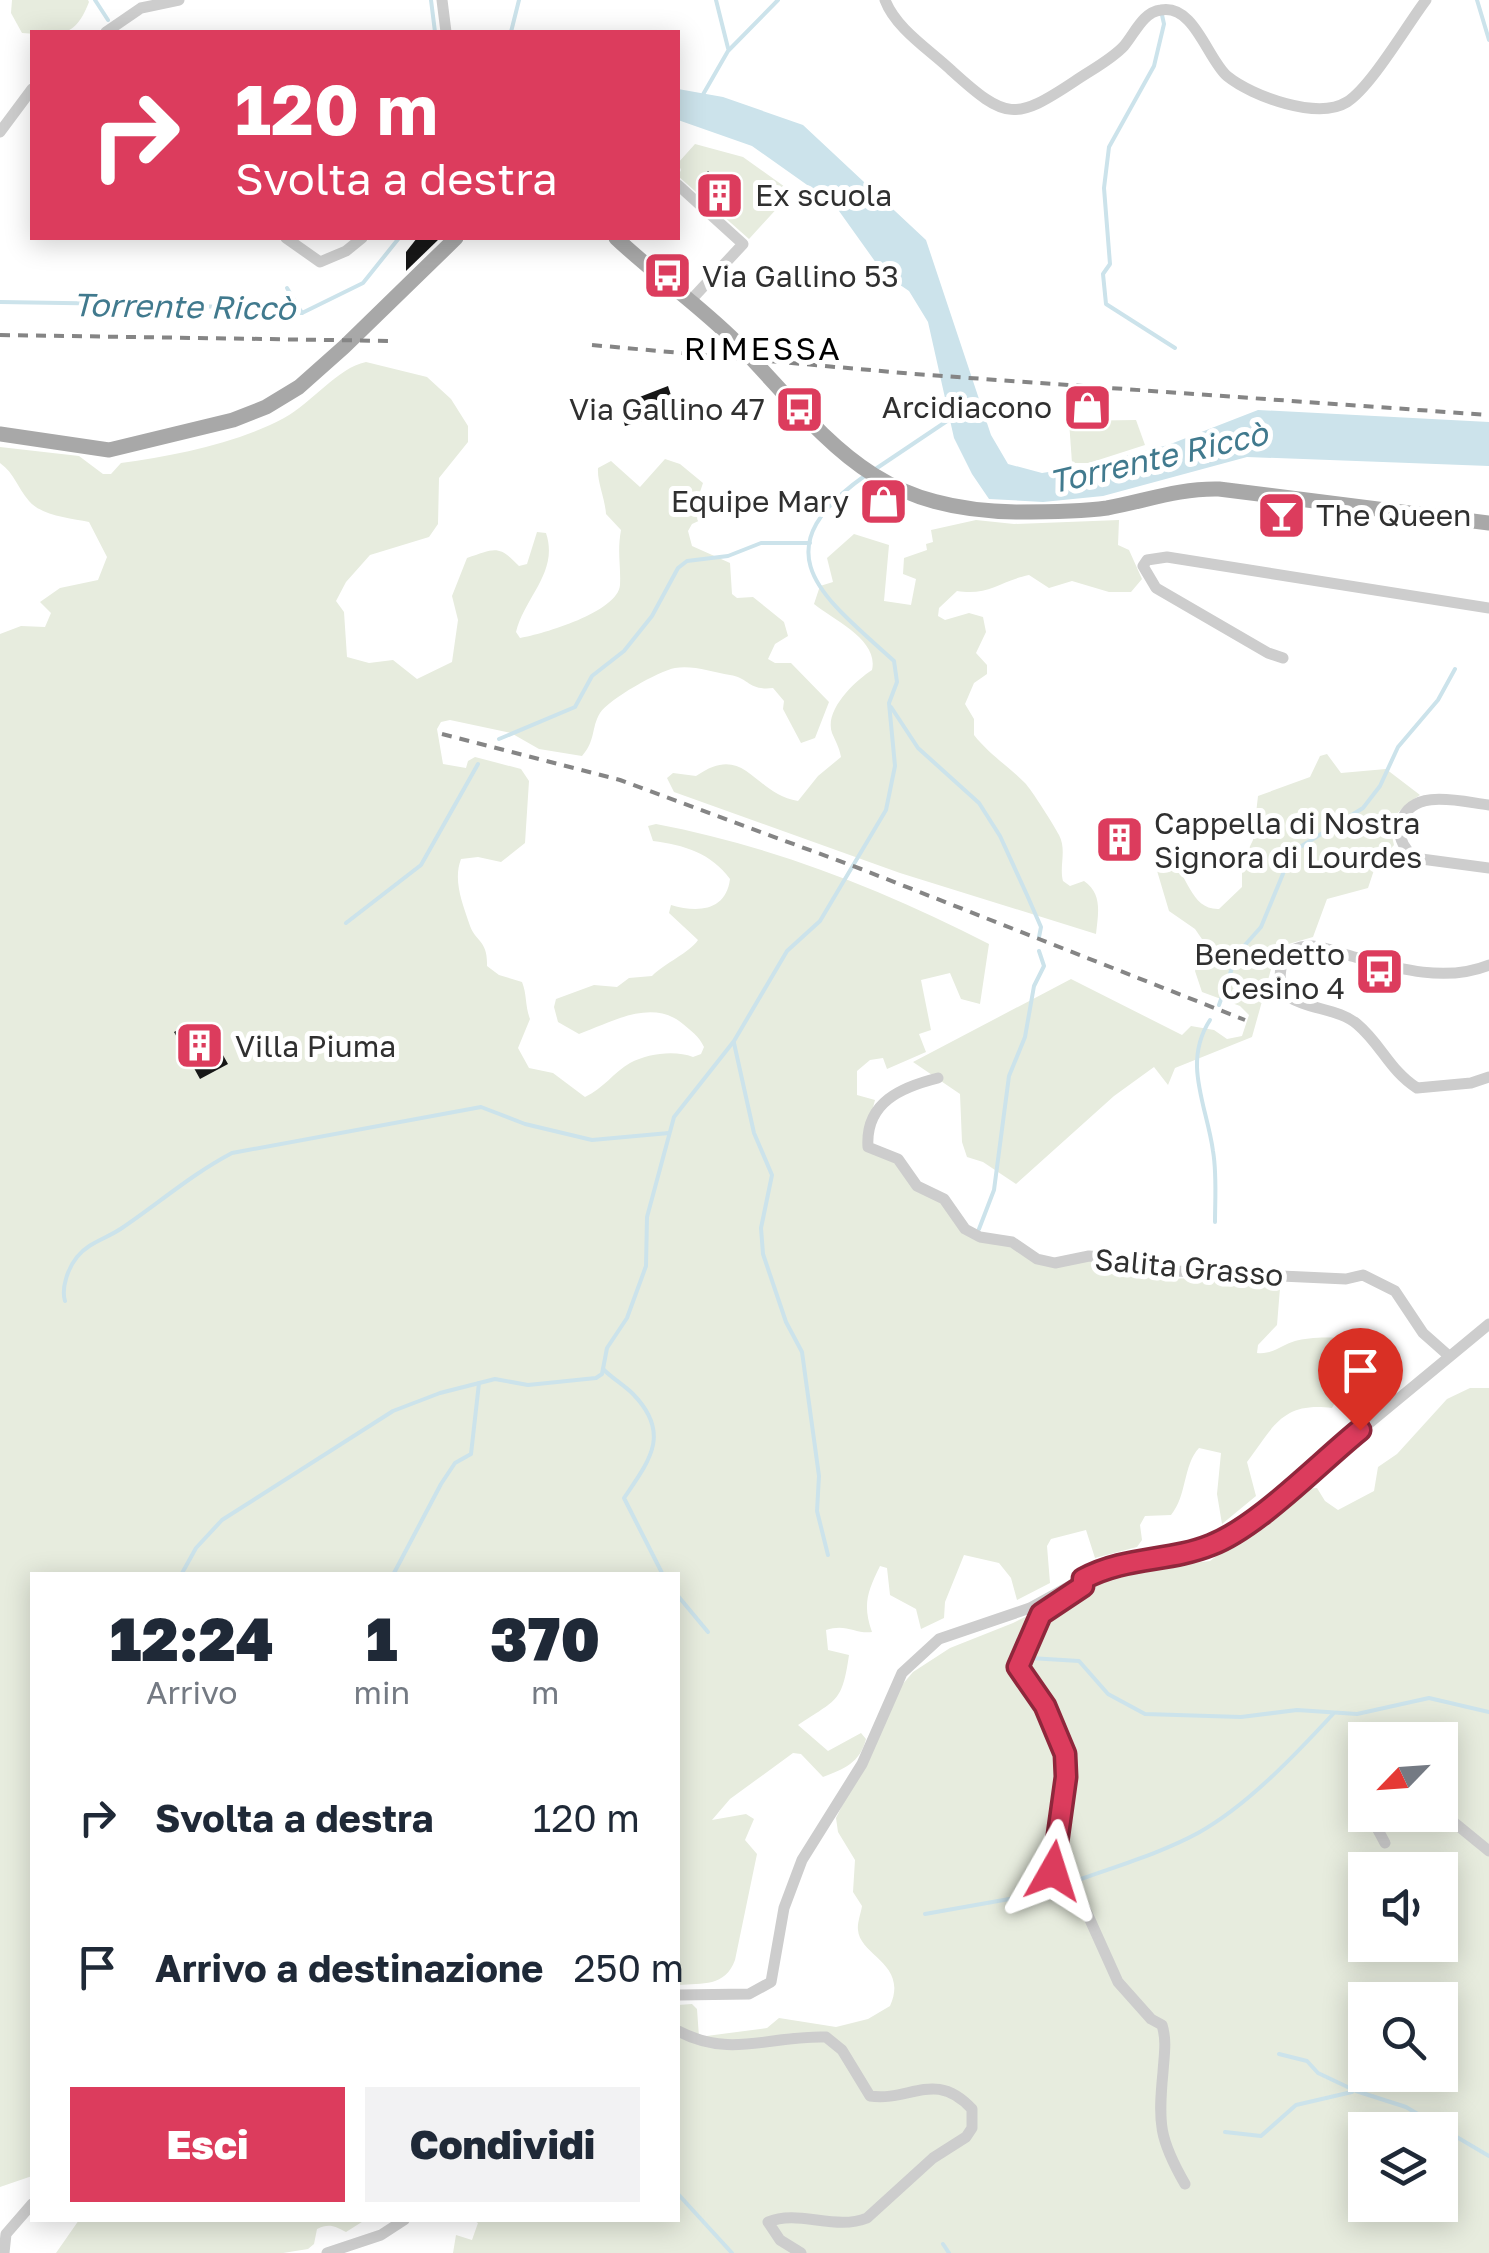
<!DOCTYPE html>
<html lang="it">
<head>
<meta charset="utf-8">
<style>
  :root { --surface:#fff; --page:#f2f2f3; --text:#1f2937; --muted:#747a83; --accent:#dc3c5d }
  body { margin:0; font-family:"Golos Text",sans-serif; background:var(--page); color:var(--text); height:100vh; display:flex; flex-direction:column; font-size:38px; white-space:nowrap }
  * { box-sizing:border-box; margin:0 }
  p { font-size:32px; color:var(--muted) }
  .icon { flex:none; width:55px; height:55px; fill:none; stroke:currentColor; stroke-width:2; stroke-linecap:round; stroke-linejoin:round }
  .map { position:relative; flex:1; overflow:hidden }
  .drawer { position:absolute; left:30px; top:1572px; width:650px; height:650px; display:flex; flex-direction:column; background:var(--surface); border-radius:0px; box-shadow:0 5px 25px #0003 }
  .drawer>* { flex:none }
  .top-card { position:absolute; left:30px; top:30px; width:650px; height:210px; border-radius:0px; box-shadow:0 5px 25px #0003; background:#dc3c5d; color:#fff; overflow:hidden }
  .needle { width:65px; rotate:245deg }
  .buttons { position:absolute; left:1348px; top:1722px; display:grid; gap:20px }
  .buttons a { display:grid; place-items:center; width:110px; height:110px; border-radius:0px; background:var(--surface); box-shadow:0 5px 25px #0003; font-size:50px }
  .pin { position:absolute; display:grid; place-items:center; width:85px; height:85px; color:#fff; margin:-102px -42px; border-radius:50% 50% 50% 0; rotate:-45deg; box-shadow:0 0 10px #0007 }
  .pin .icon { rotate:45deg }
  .me { position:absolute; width:110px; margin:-55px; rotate:6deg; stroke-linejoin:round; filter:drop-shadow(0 0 8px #0008) }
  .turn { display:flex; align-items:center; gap:35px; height:210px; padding:0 40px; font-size:45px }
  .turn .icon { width:130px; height:130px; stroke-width:2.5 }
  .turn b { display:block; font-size:70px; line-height:85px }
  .eta { display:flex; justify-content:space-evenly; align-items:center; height:170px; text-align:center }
  .eta b { font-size:60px; font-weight:800; line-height:70px }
  .button { display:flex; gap:20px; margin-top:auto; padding:20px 40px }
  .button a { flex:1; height:115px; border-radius:0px; background:var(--accent); color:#fff; font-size:40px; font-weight:800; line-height:115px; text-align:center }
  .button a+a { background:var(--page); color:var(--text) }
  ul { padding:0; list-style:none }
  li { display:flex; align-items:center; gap:30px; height:150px; padding:0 40px }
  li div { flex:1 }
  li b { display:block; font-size:38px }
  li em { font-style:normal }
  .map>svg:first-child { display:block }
  .green { fill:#e7ecde; fill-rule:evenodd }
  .water { fill:#cce3eb }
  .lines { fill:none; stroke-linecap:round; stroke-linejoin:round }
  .stream { stroke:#cce3eb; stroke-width:4 }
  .building { fill:#171717 }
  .minor { stroke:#cdcdcd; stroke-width:11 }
  .major { stroke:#a8a8a8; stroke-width:15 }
  .rail { stroke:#858585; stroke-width:4; stroke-dasharray:10 8; stroke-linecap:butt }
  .route-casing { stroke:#8f273c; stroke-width:25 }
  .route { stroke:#dc3c5d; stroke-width:18 }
  .labels { text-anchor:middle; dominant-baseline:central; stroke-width:10; stroke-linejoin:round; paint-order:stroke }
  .poi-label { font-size:30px; fill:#303030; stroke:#fff; text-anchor:start }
  .street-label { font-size:30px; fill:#303030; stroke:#fff }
  .water-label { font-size:32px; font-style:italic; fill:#417a8e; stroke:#fff }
  .neighbourhood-label { font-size:32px; letter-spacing:2.5px; fill:#000; stroke:#fff }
</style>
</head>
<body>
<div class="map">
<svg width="1489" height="2253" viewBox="0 0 1489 2253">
  <rect width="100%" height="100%" fill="#fff"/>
  <g class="green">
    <path d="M 12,0 L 88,0 L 89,2 C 75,39 58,36 22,33 L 11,13 Z"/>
    <polygon points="695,144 743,157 792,192 749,239 678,176 681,170 678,163"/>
    <path d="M 366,362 L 427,377 L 451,399 L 468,426 L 468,442 L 439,478 L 438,524 L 429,537 L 370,555 L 346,582 L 336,601 L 344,612 L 347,657 L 369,663 L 393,660 L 417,679 L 452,662 L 458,620 L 452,596 L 467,558 C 495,549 498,544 519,566 L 527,564 L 537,532 L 546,533 C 559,572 525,596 516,632 L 520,638 C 543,634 618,612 620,585 C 621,565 617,552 621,530 L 606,514 C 605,498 597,482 598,468 L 611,461 L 640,487 L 665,459 L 680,464 L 703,483 L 698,498 L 705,518 L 692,524 L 688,531 L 692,546 L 730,563 L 732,594 L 737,598 L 753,597 L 784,622 L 788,636 L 775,644 L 768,659 L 775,663 L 791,663 L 829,702 L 815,738 L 801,743 L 783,709 L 784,701 L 773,688 C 749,691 749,678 730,675 C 712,672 693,665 675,668 C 659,671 609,699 600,713 C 591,728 596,740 582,756 L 539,749 L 511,733 L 450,720 L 441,722 L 437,729 L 443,764 L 466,768 L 468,761 L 475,757 L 521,769 L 529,781 L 525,843 L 501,862 L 478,857 L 461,859 C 453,880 462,902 469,923 C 475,943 488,939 487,966 L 499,975 L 522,982 C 527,994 525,1006 530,1019 L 518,1048 L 529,1068 L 553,1073 L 585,1097 C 603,1089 614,1072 630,1063 C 648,1053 676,1050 693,1057 L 701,1054 L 704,1047 C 699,1036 691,1031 683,1024 C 652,998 612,1022 579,1034 L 558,1022 L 554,1007 L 556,999 L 594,985 L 617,987 L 629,978 L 652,976 C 665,963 689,953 698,940 L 669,913 L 671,905 C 698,913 726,911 730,879 C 711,853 684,845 653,841 L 648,826 L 656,824 C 772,846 884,890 989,944 L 980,1004 L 961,999 L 950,973 L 921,980 L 931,1030 L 919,1034 L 926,1052 L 887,1069 L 883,1058 L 870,1060 L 857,1071 L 857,1095 L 875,1100 L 863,1146 L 892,1160 L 940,1199 L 959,1226 L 1008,1245 L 1038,1263 L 1099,1260 L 1160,1279 L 1281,1276 L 1277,1325 L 1258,1345 L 1257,1353 C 1272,1355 1281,1345 1295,1341 C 1313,1336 1351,1335 1366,1346 L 1368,1361 L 1359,1376 L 1349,1379 L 1332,1408 C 1282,1402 1274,1426 1247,1462 L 1256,1496 L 1222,1524 L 1217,1494 L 1221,1453 L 1199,1448 C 1183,1465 1187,1496 1171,1515 L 1145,1516 L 1140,1525 L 1142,1540 L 1137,1547 L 1095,1558 L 1086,1530 L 1051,1539 L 1047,1546 L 1050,1583 L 1017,1600 L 1011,1578 L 999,1563 L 964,1555 L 945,1602 L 944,1618 L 921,1629 L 916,1609 L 890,1595 L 887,1568 L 880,1566 C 868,1591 862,1604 872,1632 C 855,1634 846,1623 826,1630 L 828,1650 L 849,1655 C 842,1703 837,1699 798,1725 L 828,1751 L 861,1733 L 866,1739 C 860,1763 844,1769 823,1777 L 801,1754 L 793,1753 L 730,1799 L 712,1820 L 746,1814 L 754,1819 L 745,1840 L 757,1854 L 735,1960 C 725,1987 703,1983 678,1985 L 678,1575 L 32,1575 L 32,2176 L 0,2187 L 0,634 L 21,626 L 45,627 L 51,613 L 40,602 L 60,588 L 98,580 L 107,557 L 89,522 C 70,518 42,516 29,501 C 17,487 15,474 0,463 L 0,447 L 79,456 L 103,474 L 111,474 L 121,463 C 173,456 238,443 284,418 C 312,403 337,368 366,362 Z"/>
    <polygon points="1136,420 1145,445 1089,463 1072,463 1069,421"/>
    <path d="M 976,520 L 1014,524 L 1119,520 L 1118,545 L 1129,550 L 1142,579 L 1131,592 L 1109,592 L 1072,581 L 1049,588 L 1029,575 C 1000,581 989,596 957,591 L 939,608 L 938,616 L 945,620 L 969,613 L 983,617 L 986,632 L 976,653 L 987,665 L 987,674 L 974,683 L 965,704 L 974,719 L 974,735 C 989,754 1008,766 1025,783 C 1031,789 1055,827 1059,835 C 1067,850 1059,866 1063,881 L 1070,886 L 1084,881 C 1103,894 1098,914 1096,934 L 900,873 L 674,792 L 667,778 L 673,773 L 696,776 C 746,741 753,794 798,801 L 818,776 L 841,757 C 839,747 836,742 832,733 C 824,710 855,681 872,670 C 879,640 835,621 814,604 L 820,586 L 833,582 L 827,558 L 854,534 L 889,545 L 884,601 L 911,605 L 916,579 L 903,574 L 904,558 L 927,550 L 926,544 L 933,542 L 931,530 Z"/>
    <path d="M 1327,754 L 1341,773 L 1386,769 L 1420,795 C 1398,810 1387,818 1394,845 L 1375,867 L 1368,888 L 1327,899 L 1313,937 L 1285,945 L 1275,955 L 1252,1037 L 1175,1068 L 1168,1085 L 1154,1067 L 1114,1096 L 1016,1184 L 983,1162 L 967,1157 L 962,1142 L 960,1094 L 913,1062 L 1071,979 L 1182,1035 L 1191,1026 L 1214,1030 L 1227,1039 L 1242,1036 L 1249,1015 L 1240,1006 L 1202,992 L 1195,971 L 1204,942 L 1195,929 L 1169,911 L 1155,864 L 1169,858 C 1188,873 1190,910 1219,909 L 1242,887 L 1242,863 L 1253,840 L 1258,796 L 1310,777 L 1320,756 Z"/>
    <path d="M 1470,1388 L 1489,1388 L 1489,2253 L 453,2253 L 456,2235 L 472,2240 L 478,2223 L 473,2220 L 678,2220 L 678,2005 L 692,2004 L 697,2009 L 699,2037 L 767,2028 L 779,2018 L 836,2027 L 868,2019 L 890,2006 C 909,1964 860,1956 858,1930 C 857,1923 861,1913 862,1906 L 853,1892 L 855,1860 L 838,1832 L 836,1818 L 902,1685 L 913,1672 L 950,1648 L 1013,1623 L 1113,1572 L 1210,1561 L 1302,1489 L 1317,1488 L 1325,1501 L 1338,1510 L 1374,1491 L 1378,1467 L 1397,1454 L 1447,1399 ZM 1365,1740 L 1440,1740 L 1440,1815 L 1365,1815 ZM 1365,1870 L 1440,1870 L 1440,1945 L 1365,1945 ZM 1365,2000 L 1440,2000 L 1440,2075 L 1365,2075 ZM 1365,2130 L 1440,2130 L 1440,2205 L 1365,2205 Z"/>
    <path d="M 79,2220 L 365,2220 L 346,2232 C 335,2226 329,2223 317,2229 L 314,2244 L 308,2249 L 283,2253 L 56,2253 Z"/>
  </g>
  <polygon class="water" points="678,89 723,97 803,125 926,240 991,435 1008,464 1042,473 1087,466 1168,445 1258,410 1489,422 1489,466 1247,457 1103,496 1043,502 989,499 972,474 954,438 928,322 909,291 884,274 834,204 752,146 678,120"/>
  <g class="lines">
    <g class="stream">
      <polyline points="95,0 108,20"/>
      <polyline points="431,0 435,32"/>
      <polyline points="716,0 728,48"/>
      <polyline points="1477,0 1489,40"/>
      <polyline points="1162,15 1164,24 1154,66 1109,147 1104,188 1110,264 1103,274 1106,304 1175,348"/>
      <polyline points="511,32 519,0"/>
      <polyline points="701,98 728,51 778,0"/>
      <polyline points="287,288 302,313"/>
      <polyline points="0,302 189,305 302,313 363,283 399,238"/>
      <polyline points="874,470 953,417"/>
      <polyline points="891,707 918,748 979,803 1000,836 1027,895 1041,927 1039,937"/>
      <polyline points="499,739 575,707 592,676 624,651 652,616 678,568 687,561 728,556 761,543 810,543"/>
      <polyline points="346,923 421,865 478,764"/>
      <polyline points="1219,1005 1237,954 1261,927 1292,852 1363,808 1380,786 1398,747 1438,700 1455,669"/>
      <path d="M 1210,1020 C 1182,1063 1207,1106 1213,1151 C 1217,1174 1215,1199 1215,1222"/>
      <polyline points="734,1043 754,1133 772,1175 761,1228 763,1254 786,1322 802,1352 819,1476 817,1511 828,1555"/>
      <polyline points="979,1229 994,1190 1009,1076 1025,1037 1034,986 1044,966 1039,951"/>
      <path d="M 65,1301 C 61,1288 68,1268 77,1257 C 89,1242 106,1239 122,1228 C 159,1203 192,1174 232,1153 L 481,1107 L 525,1124 L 592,1140 L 669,1133"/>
      <path d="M 603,1369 C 613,1379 624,1385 633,1394 C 672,1434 649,1461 624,1498 L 663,1575"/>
      <path d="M 181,1575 L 196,1548 L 222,1520 L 393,1411 L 440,1393 L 495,1379 L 528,1385 L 596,1378 L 602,1374 L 607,1348 L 627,1318 L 646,1266 L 647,1217 L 674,1117 L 734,1041 L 787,951 L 820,921 L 886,810 L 895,766 L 889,703 L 897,682 L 894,661 C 822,596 758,551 866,475"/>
      <polyline points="393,1575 441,1484 455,1463 471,1454 479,1383"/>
      <polyline points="678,1596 708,1632"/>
      <polyline points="1030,1658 1079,1661 1108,1694 1145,1714 1241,1717 1297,1710 1357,1714 1429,1698 1489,1712"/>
      <path d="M 1068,1880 L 1081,1879 C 1120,1865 1161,1853 1198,1833 C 1247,1806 1296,1754 1333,1714"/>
      <polyline points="925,1914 1015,1898 1039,1880 1049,1881"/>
      <polyline points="1279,2054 1307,2061 1318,2073 1356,2091 1406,2107 1489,2156"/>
      <polyline points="1225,2132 1261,2136 1296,2105 1352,2092"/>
      <polyline points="678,2194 732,2253"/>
      <polyline points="943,2244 949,2253"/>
    </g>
  </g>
  <g class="building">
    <polygon points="708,171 741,201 729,215 699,189 703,184 699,181"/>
    <polygon points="417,238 440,238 406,271 406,252"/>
    <polygon points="668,386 676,411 625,426 619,405"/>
    <rect x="1065" y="399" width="44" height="15"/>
    <polygon points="206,1025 228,1064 200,1079 174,1032 183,1027 188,1035"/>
  </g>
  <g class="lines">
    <g class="minor">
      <polyline points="442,0 446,32"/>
      <path d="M 885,0 C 896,29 930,50 952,71 C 1006,120 1015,121 1075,81 C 1091,70 1111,60 1124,46 C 1135,33 1143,12 1161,10 C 1194,4 1207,58 1227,76 C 1253,97 1318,120 1347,102 C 1371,87 1407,25 1426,0"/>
      <polyline points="106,32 141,8 179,0"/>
      <polyline points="0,132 32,89"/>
      <polyline points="678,185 743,244 691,300"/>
      <polyline points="286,238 320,262 346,251 362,238"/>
      <polyline points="1283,658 1268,653 1156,588 1143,566 1147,560 1167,557 1489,608"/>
      <path d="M 1489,805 C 1462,802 1412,787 1401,822 C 1396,836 1404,848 1414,858 L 1489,868"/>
      <path d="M 1489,965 C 1445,983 1395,968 1351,956 C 1339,953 1325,947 1313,946 C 1282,945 1275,969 1284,994 C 1307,1010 1338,1008 1357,1024 C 1381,1044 1390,1071 1417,1088 L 1471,1083 L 1489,1077"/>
      <path d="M 938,1078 C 902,1087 865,1102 868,1147 L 898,1159 L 917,1186 L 944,1199 L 965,1229 L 980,1237 L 1012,1242 L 1037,1259 L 1055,1263 L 1089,1256 L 1114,1258 L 1154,1270 L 1346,1279 L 1363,1275 L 1395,1291 L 1423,1333 L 1449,1356"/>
      <path d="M 1078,1590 L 1041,1613 L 1019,1661 L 1020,1673 L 1045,1706 L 1065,1754 L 1066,1777 L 1059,1806 L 1053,1877 L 1061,1890 L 1082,1902 L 1118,1982 L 1151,2019 L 1162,2025 C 1167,2041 1164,2056 1163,2072 C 1158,2123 1159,2139 1185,2184"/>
      <polyline points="1365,1756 1357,1760 1355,1777 1365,1806"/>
      <polyline points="1440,1811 1489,1851"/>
      <polyline points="1370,1815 1385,1843"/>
      <polyline points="678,1995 749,1994 771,1982 784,1908 802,1860 862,1764 902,1673 939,1639 1030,1608 1108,1565 1211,1546 1246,1525 1489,1324"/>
      <path d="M 678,2031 C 732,2059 770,2035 826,2037 L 842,2050 L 870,2096 C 910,2102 935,2069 972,2109 L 972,2128 L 966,2137 L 933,2158 L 867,2218 C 835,2231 798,2209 768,2222 L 780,2240 L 801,2253"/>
      <polyline points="4,2253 6,2234 32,2204"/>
      <polyline points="327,2253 381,2235 404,2220"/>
    </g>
    <g class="major">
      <path d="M 616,238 C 654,274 698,304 736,342 C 828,438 869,510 1016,512 C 1046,512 1078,512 1107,508 C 1145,501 1180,488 1219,489 L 1489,523"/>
      <polyline points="0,434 109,450 233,420 266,407 299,387 344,347 456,238"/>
    </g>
    <g class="rail">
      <polyline points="0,335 394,341"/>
      <polyline points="592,345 914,374 1489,415"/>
      <polyline points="442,734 620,780 861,869 1245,1020"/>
    </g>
  </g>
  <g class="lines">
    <defs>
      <path id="route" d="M 1053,1871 L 1066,1777 L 1065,1754 L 1045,1706 L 1018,1667 L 1041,1614 L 1083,1586 L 1083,1579 C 1126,1556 1169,1562 1211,1545 C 1258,1527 1319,1463 1360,1430"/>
    </defs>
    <use href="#route" class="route-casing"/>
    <use href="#route" class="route"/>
  </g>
  <defs>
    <symbol id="building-square" viewBox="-11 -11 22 22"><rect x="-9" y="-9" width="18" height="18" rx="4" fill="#dc3c5d" stroke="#fff"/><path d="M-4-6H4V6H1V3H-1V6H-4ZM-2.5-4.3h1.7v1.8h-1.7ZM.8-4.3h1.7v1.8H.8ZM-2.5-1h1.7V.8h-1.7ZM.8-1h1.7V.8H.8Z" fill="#fff"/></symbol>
    <symbol id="bus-square" viewBox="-11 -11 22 22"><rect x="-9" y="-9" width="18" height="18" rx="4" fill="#dc3c5d" stroke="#fff"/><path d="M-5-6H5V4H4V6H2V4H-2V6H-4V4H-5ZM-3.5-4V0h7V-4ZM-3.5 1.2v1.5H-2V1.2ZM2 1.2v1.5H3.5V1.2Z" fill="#fff"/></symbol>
    <symbol id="shop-square" viewBox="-11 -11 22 22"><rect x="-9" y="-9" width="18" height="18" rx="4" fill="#dc3c5d" stroke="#fff"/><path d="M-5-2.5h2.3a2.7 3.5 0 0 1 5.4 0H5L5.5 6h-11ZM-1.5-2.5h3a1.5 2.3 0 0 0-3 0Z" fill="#fff"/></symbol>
    <symbol id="bar-square" viewBox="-11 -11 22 22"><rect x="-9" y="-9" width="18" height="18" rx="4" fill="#dc3c5d" stroke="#fff"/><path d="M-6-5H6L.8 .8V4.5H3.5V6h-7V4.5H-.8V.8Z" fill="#fff"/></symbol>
  </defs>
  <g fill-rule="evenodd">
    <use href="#building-square" x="692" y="168" width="55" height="55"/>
    <use href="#bus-square" x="640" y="248" width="55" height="55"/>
    <use href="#shop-square" x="1060" y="380" width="55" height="55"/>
    <use href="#bus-square" x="772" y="382" width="55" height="55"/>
    <use href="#shop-square" x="856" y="474" width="55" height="55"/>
    <use href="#bar-square" x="1254" y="488" width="55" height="55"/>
    <use href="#building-square" x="1092" y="812" width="55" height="55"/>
    <use href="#bus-square" x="1352" y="944" width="55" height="55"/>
    <use href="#building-square" x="172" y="1018" width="55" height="55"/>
  </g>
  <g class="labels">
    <g class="poi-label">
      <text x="755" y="195">Ex scuola</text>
      <text x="702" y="276">Via Gallino 53</text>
      <text x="1052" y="407" text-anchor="end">Arcidiacono</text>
      <text x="765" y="409" text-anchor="end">Via Gallino 47</text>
      <text x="849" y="501" text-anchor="end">Equipe Mary</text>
      <text x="1316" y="515">The Queen</text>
      <text x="1154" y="823">Cappella di Nostra<tspan x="1154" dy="34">Signora di Lourdes</tspan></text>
      <text x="1345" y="954" text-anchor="end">Benedetto<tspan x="1345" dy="34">Cesino 4</tspan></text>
      <text x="235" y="1046">Villa Piuma</text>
    </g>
    <g class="street-label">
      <text transform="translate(1189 1267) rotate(5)">Salita Grasso</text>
    </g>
    <g class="water-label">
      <text transform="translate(184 306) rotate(1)">Torrente Riccò</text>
      <text transform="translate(1158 457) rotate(-13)">Torrente Riccò</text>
    </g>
    <g class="neighbourhood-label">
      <text x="763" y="348">RIMESSA</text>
    </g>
  </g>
</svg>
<div class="buttons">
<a><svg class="needle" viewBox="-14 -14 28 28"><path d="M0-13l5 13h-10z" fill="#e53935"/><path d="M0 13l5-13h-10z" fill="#747a83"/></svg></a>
<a><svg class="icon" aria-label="sound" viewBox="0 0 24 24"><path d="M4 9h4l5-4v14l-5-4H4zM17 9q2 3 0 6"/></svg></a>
<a><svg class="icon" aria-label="search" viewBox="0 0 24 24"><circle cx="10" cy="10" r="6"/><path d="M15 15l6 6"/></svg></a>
<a><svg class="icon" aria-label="layers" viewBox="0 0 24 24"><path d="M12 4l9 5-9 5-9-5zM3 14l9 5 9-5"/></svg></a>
</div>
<div class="pin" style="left:1360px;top:1430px;background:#d93025"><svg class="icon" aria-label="arrive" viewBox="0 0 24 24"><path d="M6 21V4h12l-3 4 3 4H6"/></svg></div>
<svg class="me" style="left:1053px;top:1871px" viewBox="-20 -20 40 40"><path d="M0-17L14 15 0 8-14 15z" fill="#dc3c5d" stroke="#fff" stroke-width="4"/></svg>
<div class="top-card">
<div class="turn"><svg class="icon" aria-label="right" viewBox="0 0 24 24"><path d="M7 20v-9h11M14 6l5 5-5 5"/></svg><div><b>120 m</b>Svolta a destra</div></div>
</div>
<section class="drawer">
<div class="eta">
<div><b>12:24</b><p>Arrivo</p></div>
<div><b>1</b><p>min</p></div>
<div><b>370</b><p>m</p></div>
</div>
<ul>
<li><svg class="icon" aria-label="right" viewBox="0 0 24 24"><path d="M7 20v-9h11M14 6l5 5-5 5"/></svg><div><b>Svolta a destra</b></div><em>120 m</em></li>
<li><svg class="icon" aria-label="arrive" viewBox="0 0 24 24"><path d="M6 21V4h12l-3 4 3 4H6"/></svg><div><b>Arrivo a destinazione</b></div><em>250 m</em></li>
</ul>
<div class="button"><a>Esci</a><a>Condividi</a></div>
</section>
</div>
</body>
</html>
